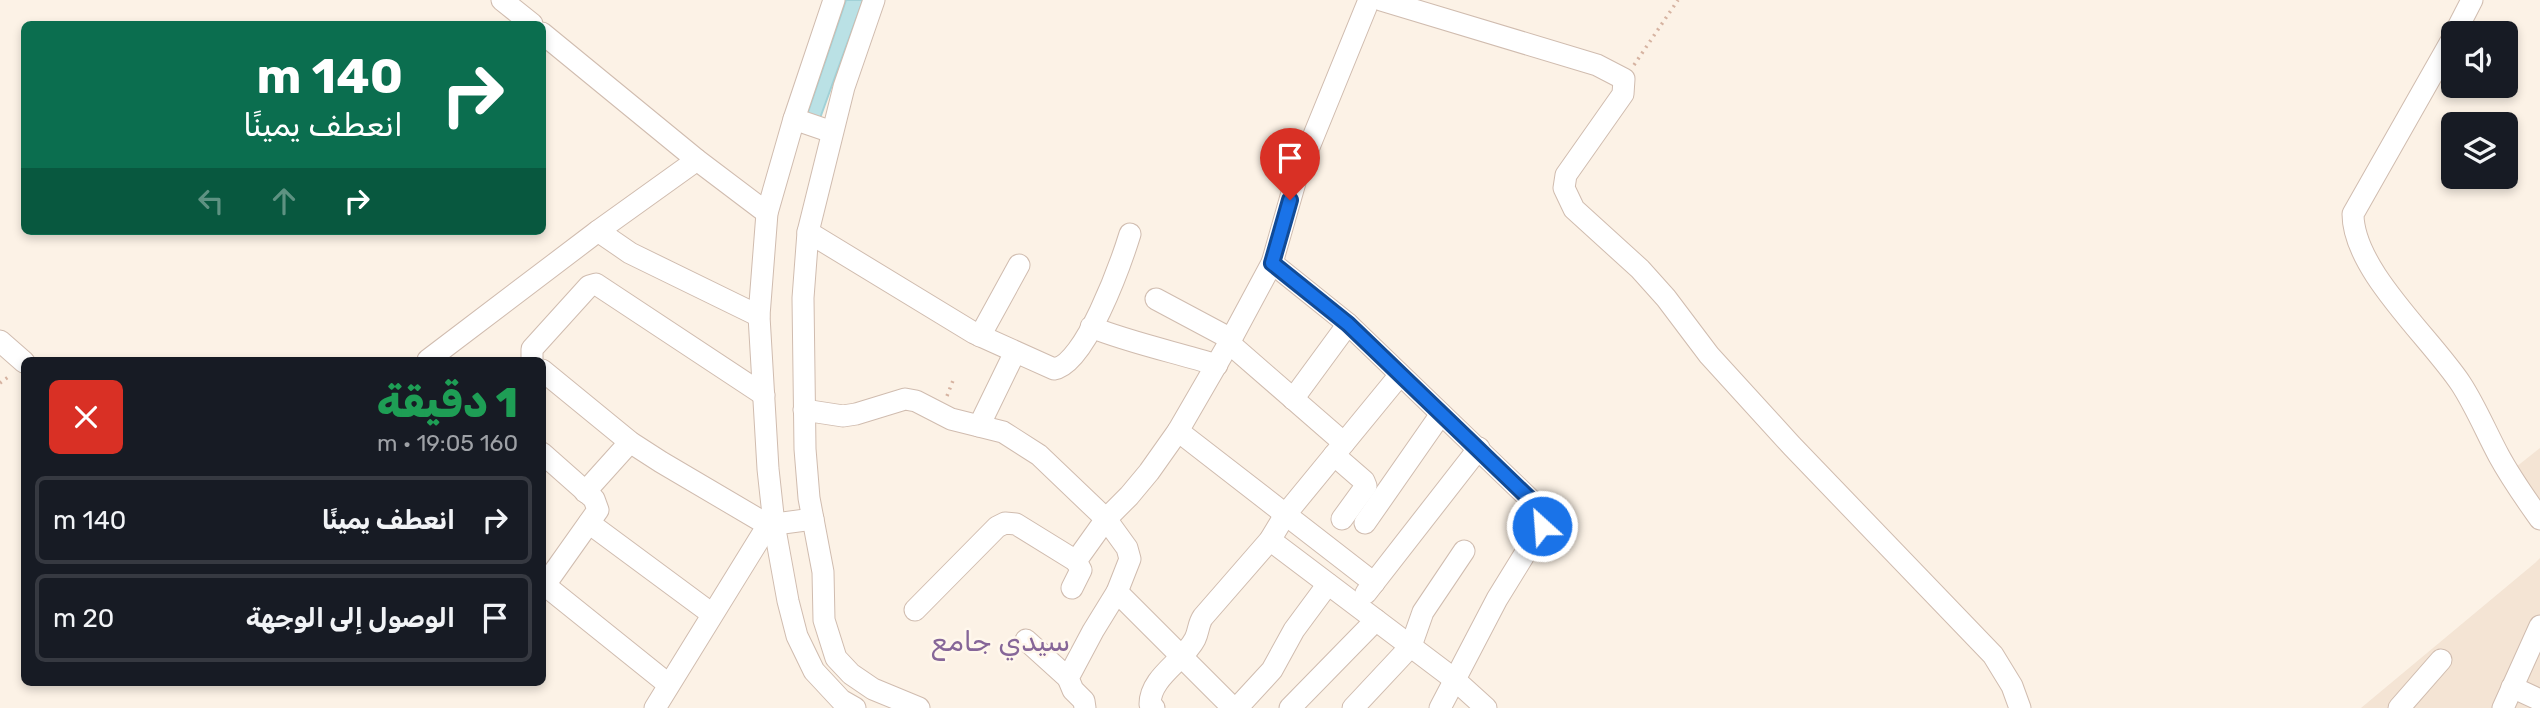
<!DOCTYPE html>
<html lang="ar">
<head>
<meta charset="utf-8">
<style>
  :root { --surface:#171b24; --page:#242831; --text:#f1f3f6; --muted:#9ea1a6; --line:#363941 }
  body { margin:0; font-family:Rubik,"Noto Sans Arabic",sans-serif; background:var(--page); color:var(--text); direction:rtl; height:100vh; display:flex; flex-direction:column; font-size:26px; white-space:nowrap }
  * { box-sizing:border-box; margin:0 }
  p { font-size:23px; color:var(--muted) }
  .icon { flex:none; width:38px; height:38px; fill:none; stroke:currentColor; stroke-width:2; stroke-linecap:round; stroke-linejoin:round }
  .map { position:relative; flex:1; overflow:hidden; direction:ltr }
  .drawer { position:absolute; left:21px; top:357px; width:525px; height:329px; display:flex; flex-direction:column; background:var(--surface); border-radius:10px; box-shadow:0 4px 10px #0003; direction:rtl }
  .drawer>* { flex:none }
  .hud { position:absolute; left:21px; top:21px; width:525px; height:214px; border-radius:10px; box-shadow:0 4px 10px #0003; direction:rtl; background:#0b6e4f; color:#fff; overflow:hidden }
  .fabs { position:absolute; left:2441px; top:21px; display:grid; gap:14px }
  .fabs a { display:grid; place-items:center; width:77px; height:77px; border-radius:10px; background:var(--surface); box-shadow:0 4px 10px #0003; font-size:35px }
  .pin { position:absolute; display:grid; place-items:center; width:60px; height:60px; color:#fff; margin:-72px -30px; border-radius:50% 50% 50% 0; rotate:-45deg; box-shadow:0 0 7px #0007 }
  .pin .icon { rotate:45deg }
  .me { position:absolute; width:77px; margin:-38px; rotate:334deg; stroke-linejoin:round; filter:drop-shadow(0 0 5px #0008) }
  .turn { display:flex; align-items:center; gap:24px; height:147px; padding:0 28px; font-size:32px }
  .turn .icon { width:91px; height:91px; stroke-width:2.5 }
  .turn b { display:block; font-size:49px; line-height:60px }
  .lanes { display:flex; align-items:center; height:66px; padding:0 28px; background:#0003; justify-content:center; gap:35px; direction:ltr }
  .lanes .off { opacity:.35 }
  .round { display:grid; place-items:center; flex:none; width:74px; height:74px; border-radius:10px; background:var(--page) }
  .overview { display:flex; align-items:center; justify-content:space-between; height:119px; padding:0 28px }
  h1 { font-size:42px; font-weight:800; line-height:52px; color:#1e9e55 }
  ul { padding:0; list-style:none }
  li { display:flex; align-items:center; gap:21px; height:88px; margin:0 14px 10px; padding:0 14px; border:4px solid var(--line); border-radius:10px }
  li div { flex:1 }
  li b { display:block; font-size:26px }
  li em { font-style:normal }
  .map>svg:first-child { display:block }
  .residential { fill:#f4e4d4 }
  .water { fill:#bae1e5; stroke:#a1d1d7; stroke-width:2 }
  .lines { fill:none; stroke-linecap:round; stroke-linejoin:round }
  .minor-casing { stroke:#d0bcaf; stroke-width:23 }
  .path { stroke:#d6b3a1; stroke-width:3.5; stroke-dasharray:2 5; stroke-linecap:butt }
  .minor { stroke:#fff; stroke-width:21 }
  .route-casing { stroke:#114b97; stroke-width:18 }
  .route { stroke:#1a73e8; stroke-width:12 }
  .labels { text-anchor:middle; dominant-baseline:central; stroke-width:5; stroke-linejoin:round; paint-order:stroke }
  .quarter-label { font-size:28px; fill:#866698; stroke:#fff7ec }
</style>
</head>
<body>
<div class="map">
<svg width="2540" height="708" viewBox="0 0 2540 708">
  <rect width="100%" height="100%" fill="#fcf2e6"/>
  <g class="residential">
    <polygon points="2540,448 2540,519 2511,471"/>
    <polygon points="2540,558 2540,708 2361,708 2535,563"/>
  </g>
  <polygon class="water" points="846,0 863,0 819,121 804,124"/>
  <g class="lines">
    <defs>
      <g id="minor">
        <polyline points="502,0 532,24"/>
        <polyline points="834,0 794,119 767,213 759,316 768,469 774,524 788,601 797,636 814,671 841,700 855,708"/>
        <polyline points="874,0 844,87 808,232 803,298 805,449 809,498 823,572 824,620 836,658 851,674 873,689 919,708"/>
        <polyline points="1381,0 1597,65 1624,79 1623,94 1566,175 1564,188 1574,209 1640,269 1666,298 1709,355 1792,446 1993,655 2012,686 2020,708"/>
        <polyline points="542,33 697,160 767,213"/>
        <polyline points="2455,33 2472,0"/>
        <path d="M 2454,36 L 2353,214 C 2353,270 2430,337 2461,384 C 2476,407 2486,432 2499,456 C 2511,478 2525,498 2540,519"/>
        <polyline points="794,119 832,132"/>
        <polyline points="598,231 630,253 759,316"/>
        <path d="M 808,232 L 974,333 L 1054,369 C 1085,365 1121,263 1130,234"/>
        <polyline points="1272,263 1348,324 1536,505 1541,515 1542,526 1497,599 1440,708"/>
        <polyline points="1156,299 1231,339"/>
        <path d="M 1091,327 C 1131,343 1175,352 1217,365"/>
        <polyline points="980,336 1019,265"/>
        <polyline points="0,341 24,362"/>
        <polyline points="1229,343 1344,443"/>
        <polyline points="428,360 598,231 697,160"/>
        <polyline points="532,360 532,349 589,286 596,284 764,395"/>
        <polyline points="542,370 630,442 661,462 768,525 813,519"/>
        <polyline points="1293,399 1348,324"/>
        <polyline points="804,410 843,416 856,414 905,399 916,401 951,419 1003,432 1039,455 1106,519 1127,548 1130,559 1117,592 1093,631 1068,678 1073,690 1084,701 1085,708"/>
        <polyline points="979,426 1015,352"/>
        <polyline points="1178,431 1374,583"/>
        <polyline points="542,453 594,499 598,510 542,589"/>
        <polyline points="1334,455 1364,481 1366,486 1342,519"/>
        <polyline points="585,492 630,442"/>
        <polyline points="589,523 712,614"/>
        <polyline points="1365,523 1441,414"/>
        <polyline points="1270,540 1454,679 1486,708"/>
        <polyline points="546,586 668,684"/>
        <polyline points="1072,588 1081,570 1076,561 1106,519 1129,496 1149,472 1178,431 1229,343 1272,263 1296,179 1369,0"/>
        <polyline points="1117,592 1233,708"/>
        <polyline points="1366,593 1479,448"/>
        <polyline points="915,610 997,527 1005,523 1016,524 1076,561"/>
        <polyline points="1026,640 1068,678"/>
        <polyline points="2512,687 2540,700"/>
        <polyline points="655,708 768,525"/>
        <path d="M 1154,708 L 1150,704 C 1150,677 1184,661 1195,639 C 1199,631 1198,624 1203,617 L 1270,540 L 1285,515 L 1399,376"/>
        <polyline points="1237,708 1272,670 1294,630 1328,584"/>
        <polyline points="1290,708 1376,620"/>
        <polyline points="1353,708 1411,646 1423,612 1464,551"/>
        <polyline points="2399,708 2441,660"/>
        <polyline points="2503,708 2540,626"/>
      </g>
    </defs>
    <use href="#minor" class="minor-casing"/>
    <g class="path">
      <polyline points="1634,65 1678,0"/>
      <polyline points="0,383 11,375"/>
      <polyline points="947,396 954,378"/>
    </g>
    <use href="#minor" class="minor"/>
  </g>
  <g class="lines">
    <defs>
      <polyline id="route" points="1290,200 1272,263 1348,324 1536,505 1541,515 1542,526"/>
    </defs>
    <use href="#route" class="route-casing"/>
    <use href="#route" class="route"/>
  </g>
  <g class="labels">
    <g class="quarter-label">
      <text x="1001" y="641">سيدي جامع</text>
    </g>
  </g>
</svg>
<div class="fabs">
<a><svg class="icon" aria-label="sound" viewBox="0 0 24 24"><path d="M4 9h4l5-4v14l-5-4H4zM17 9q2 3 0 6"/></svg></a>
<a><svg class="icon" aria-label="layers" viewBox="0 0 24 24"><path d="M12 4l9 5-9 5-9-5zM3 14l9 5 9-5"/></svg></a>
</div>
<div class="pin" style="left:1290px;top:200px;background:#d93025"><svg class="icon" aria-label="arrive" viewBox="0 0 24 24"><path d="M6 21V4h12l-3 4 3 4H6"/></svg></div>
<svg class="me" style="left:1542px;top:526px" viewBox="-20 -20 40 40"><circle r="17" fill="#1a73e8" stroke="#fff" stroke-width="3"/><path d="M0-11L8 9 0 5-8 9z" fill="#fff"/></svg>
<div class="hud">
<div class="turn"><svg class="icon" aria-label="right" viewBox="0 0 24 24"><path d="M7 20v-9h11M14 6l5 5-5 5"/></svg><div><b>140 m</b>انعطف يمينًا</div></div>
<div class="lanes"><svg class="icon off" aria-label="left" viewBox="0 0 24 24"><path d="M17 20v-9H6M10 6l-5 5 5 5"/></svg><svg class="icon off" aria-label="ahead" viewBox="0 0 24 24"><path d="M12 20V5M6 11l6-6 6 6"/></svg><svg class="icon" aria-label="right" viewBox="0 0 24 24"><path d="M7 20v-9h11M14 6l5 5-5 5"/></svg></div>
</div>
<section class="drawer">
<div class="overview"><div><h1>1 دقيقة</h1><p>160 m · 19:05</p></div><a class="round" style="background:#d93025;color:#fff"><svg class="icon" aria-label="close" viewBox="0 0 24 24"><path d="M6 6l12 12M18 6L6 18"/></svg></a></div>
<ul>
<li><svg class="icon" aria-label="right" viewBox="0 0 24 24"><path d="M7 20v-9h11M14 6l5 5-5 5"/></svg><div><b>انعطف يمينًا</b></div><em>140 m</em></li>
<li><svg class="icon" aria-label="arrive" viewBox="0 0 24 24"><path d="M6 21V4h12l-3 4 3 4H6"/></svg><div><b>الوصول إلى الوجهة</b></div><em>20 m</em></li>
</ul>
</section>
</div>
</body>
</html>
